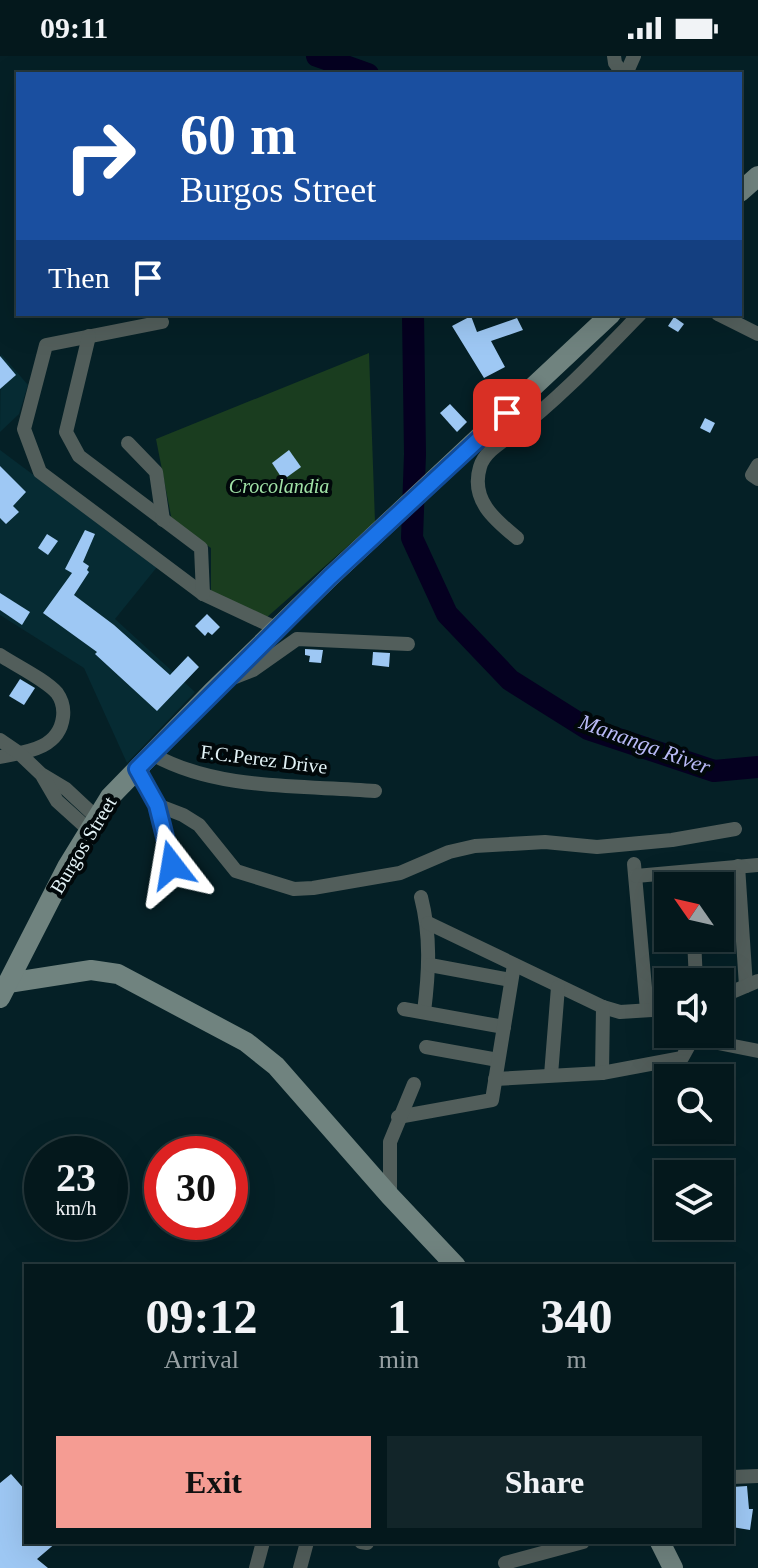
<!DOCTYPE html>
<html lang="en">
<head>
<meta charset="utf-8">
<style>
  :root { --surface:#04181c; --page:#122529; --text:#f1f3f6; --muted:#97a0a3; --line:#25373b; --accent:#f59c93 }
  body { margin:0; font-family:Georgia,serif; background:var(--page); color:var(--text); height:100vh; display:flex; flex-direction:column; font-size:30px; white-space:nowrap }
  * { box-sizing:border-box; margin:0 }
  p { font-size:26px; color:var(--muted) }
  .icon { flex:none; width:44px; height:44px; fill:none; stroke:currentColor; stroke-width:2; stroke-linecap:round; stroke-linejoin:round }
  .map { position:relative; flex:1; overflow:hidden }
  .details { position:absolute; left:24px; top:1208px; width:710px; height:280px; display:flex; flex-direction:column; background:var(--surface); border-radius:0px; box-shadow:0 8px 32px #0002,0 0 0 2px var(--line) }
  .details>* { flex:none }
  .hud { position:absolute; left:16px; top:16px; width:726px; height:244px; border-radius:0px; box-shadow:0 8px 32px #0002,0 0 0 2px var(--line); background:#1a4fa0; color:#fff; overflow:hidden }
  .needle { width:52px; rotate:304deg }
  .buttons { position:absolute; left:654px; top:816px; display:grid; gap:16px }
  .buttons a { display:grid; place-items:center; width:80px; height:80px; border-radius:0px; background:var(--surface); box-shadow:0 8px 32px #0002,0 0 0 2px var(--line); font-size:40px }
  .speed { position:absolute; left:24px; top:1080px; display:flex; gap:16px; font-size:40px; font-weight:700; text-align:center }
  .speed>* { display:grid; place-content:center; width:104px; height:104px; border-radius:50%; background:var(--surface); box-shadow:0 8px 32px #0002,0 0 0 2px var(--line); line-height:1 }
  .speed small { font-size:20px; font-weight:400 }
  .speed .limit { border:12px solid #d22; background:#fff; color:#111 }
  .pin { position:absolute; display:grid; place-items:center; width:68px; height:68px; color:#fff; margin:-34px; border-radius:16px; box-shadow:0 4px 12px #0006 }
  .me { position:absolute; width:88px; margin:-44px; rotate:346deg; stroke-linejoin:round; filter:drop-shadow(0 0 6px #0008) }
  .turn { display:flex; align-items:center; gap:28px; height:168px; padding:0 32px; font-size:36px }
  .turn .icon { width:104px; height:104px; stroke-width:2.5 }
  .turn b { display:block; font-size:56px; line-height:68px }
  .then { display:flex; align-items:center; height:76px; padding:0 32px; background:#0003; gap:16px; font-size:30px }
  .eta { display:flex; justify-content:space-evenly; align-items:center; height:136px; text-align:center }
  .eta b { font-size:48px; font-weight:800; line-height:56px }
  .action { display:flex; gap:16px; margin-top:auto; padding:16px 32px }
  .action a { flex:1; height:92px; border-radius:0px; background:var(--accent); color:#111; font-size:32px; font-weight:800; line-height:92px; text-align:center }
  .action a+a { background:var(--page); color:var(--text) }
  .status { display:flex; justify-content:space-between; align-items:center; height:56px; padding:0 40px; background:var(--surface); direction:ltr }
  .status svg { height:22px; fill:currentColor }
  .map>svg:first-child { display:block }
  .built { fill:#062b33 }
  .green { fill:#1a3d1f }
  .lines { fill:none; stroke-linecap:round; stroke-linejoin:round }
  .river { stroke:#050020; stroke-width:22 }
  .building { fill:#9ec8f4 }
  .street { stroke:#525e5b; stroke-width:14 }
  .secondary { stroke:#70837f; stroke-width:20 }
  .route-casing { stroke:#114b97; stroke-width:20 }
  .route { stroke:#1a73e8; stroke-width:14 }
  .labels { text-anchor:middle; dominant-baseline:central; stroke-width:8; stroke-linejoin:round; paint-order:stroke }
  .park-label { font-size:20px; font-style:italic; fill:#a1e3a7; stroke:#01080a }
  .street-label { font-size:20px; fill:#e3f3f7; stroke:#01080a }
  .water-label { font-size:22px; font-style:italic; fill:#b8b9f5; stroke:#01080a }
</style>
</head>
<body>
<div class="status"><b>09:11</b><svg viewBox="0 0 49 12"><path d="M0 12V9h3v3zM5 12V6h3v6zM10 12V3h3v9zM15 12V0h3v12zM26 1h20v11H26zM47 4h2v5h-2z"/></svg></div>
<div class="map">
<svg width="758" height="1512" viewBox="0 0 758 1512">
  <rect width="100%" height="100%" fill="#052026"/>
  <g class="built">
    <polygon points="1,298 28,329 19,358 0,376"/>
    <polygon points="0,394 157,511 115,563 195,636 127,707 84,612 0,559"/>
  </g>
  <polygon class="green" points="369,297 375,466 266,562 211,536 211,492 172,465 156,383"/>
  <g class="lines">
    <g class="river">
      <polyline points="317,0 368,18"/>
      <polyline points="413,258 415,398 412,482 447,558 510,624 588,673 714,715 758,711"/>
    </g>
  </g>
  <g class="building">
    <polygon points="471,260 477,276 517,262 523,274 491,285 505,311 484,322 452,270"/>
    <polygon points="674,261 684,268 678,276 668,270"/>
    <polygon points="0,300 16,319 0,333"/>
    <polygon points="450,348 467,366 457,376 440,357"/>
    <polygon points="705,362 715,367 710,377 700,372"/>
    <polygon points="289,394 301,411 283,424 272,407"/>
    <polygon points="0,410 26,436 13,450 19,456 6,468 0,462"/>
    <polygon points="85,474 95,478 83,506 89,510 87,514 89,516 74,539 114,569 170,619 188,600 199,611 157,655 95,598 97,596 43,557 72,517 65,513"/>
    <polygon points="47,478 58,485 48,499 38,492"/>
    <polygon points="0,537 30,556 22,569 0,554"/>
    <polygon points="207,558 220,571 212,579 208,576 205,580 195,570"/>
    <polygon points="305,593 323,594 321,607 309,606 310,600 305,599"/>
    <polygon points="373,596 390,597 389,611 372,609"/>
    <polygon points="20,623 35,632 24,649 9,640"/>
    <polygon points="11,1418 26,1435 26,1486 57,1486 37,1503 48,1512 0,1512 0,1427"/>
    <polygon points="747,1430 749,1453 753,1453 750,1474 732,1471 734,1451 732,1451 732,1431"/>
  </g>
  <g class="lines">
    <g class="street">
      <polyline points="614,0 615,7 623,18"/>
      <polyline points="626,18 634,0"/>
      <polyline points="718,258 758,278"/>
      <polyline points="162,266 46,289 24,373 40,416 203,538 278,573"/>
      <polyline points="89,280 66,376 79,400 201,492 203,538"/>
      <polyline points="128,387 156,416 163,464"/>
      <polyline points="758,409 752,419 758,423"/>
      <path d="M 517,482 C 495,464 470,444 480,411 C 484,396 502,386 514,377 C 560,342 600,299 640,258"/>
      <path d="M 0,599 C 15,609 46,624 57,637 C 62,644 64,653 63,661 C 59,693 26,696 0,701"/>
      <polyline points="225,625 253,614 297,583 408,588"/>
      <polyline points="0,684 19,697 41,718 66,733 96,761"/>
      <path d="M 152,698 C 217,735 302,729 375,735"/>
      <polyline points="137,713 157,749 172,809"/>
      <polyline points="43,721 57,745 88,773"/>
      <polyline points="157,749 183,759 199,769 236,815 294,833 313,832 400,817 449,796 475,790 545,786 597,791 672,784 735,773"/>
      <polyline points="634,808 647,954"/>
      <polyline points="738,810 746,930"/>
      <polyline points="636,820 758,809"/>
      <path d="M 421,841 C 431,880 429,916 424,956"/>
      <polyline points="428,867 603,951 620,956 668,953"/>
      <polyline points="694,882 696,926"/>
      <polyline points="430,909 511,924"/>
      <polyline points="720,941 758,925"/>
      <polyline points="404,953 504,971"/>
      <polyline points="426,991 498,1004"/>
      <polyline points="602,1017 603,951"/>
      <polyline points="551,1019 558,931"/>
      <polyline points="495,1023 602,1017 682,1002 693,982 758,995"/>
      <polyline points="398,1061 492,1044 514,909"/>
      <polyline points="390,1140 390,1086 414,1028"/>
      <polyline points="732,1421 758,1420"/>
      <polyline points="361,1486 367,1487"/>
      <polyline points="505,1507 583,1486"/>
      <polyline points="256,1512 263,1486"/>
      <polyline points="300,1512 307,1486"/>
    </g>
    <g class="secondary">
      <polyline points="740,136 758,120"/>
      <polyline points="8,927 91,914 118,918 246,986 276,1010 390,1140 456,1210"/>
      <polyline points="0,942 67,811 110,741 212,636 330,521 611,258"/>
      <polyline points="660,1486 673,1512"/>
    </g>
  </g>
  <g class="lines">
    <defs>
      <polyline id="route" points="172,809 157,749 137,713 330,521 507,357"/>
    </defs>
    <use href="#route" class="route-casing"/>
    <use href="#route" class="route"/>
  </g>
  <g class="labels">
    <g class="park-label">
      <text x="279" y="430">Crocolandia</text>
    </g>
    <g class="street-label">
      <text transform="translate(264 703) rotate(7)">F.C.Perez Drive</text>
      <text transform="translate(83 789) rotate(-59)">Burgos Street</text>
    </g>
    <g class="water-label">
      <text transform="translate(645 688) rotate(20)">Mananga River</text>
    </g>
  </g>
</svg>
<div class="buttons">
<a><svg class="needle" viewBox="-14 -14 28 28"><path d="M0-13l5 13h-10z" fill="#e53935"/><path d="M0 13l5-13h-10z" fill="#97a0a3"/></svg></a>
<a><svg class="icon" aria-label="sound" viewBox="0 0 24 24"><path d="M4 9h4l5-4v14l-5-4H4zM17 9q2 3 0 6"/></svg></a>
<a><svg class="icon" aria-label="search" viewBox="0 0 24 24"><circle cx="10" cy="10" r="6"/><path d="M15 15l6 6"/></svg></a>
<a><svg class="icon" aria-label="layers" viewBox="0 0 24 24"><path d="M12 4l9 5-9 5-9-5zM3 14l9 5 9-5"/></svg></a>
</div>
<div class="speed"><div>23<small>km/h</small></div><div class="limit">30</div></div>
<div class="pin" style="left:507px;top:357px;background:#d93025"><svg class="icon" aria-label="arrive" viewBox="0 0 24 24"><path d="M6 21V4h12l-3 4 3 4H6"/></svg></div>
<svg class="me" style="left:172px;top:809px" viewBox="-20 -20 40 40"><path d="M0-17L14 15 0 8-14 15z" fill="#1a73e8" stroke="#fff" stroke-width="4"/></svg>
<div class="hud">
<div class="turn"><svg class="icon" aria-label="right" viewBox="0 0 24 24"><path d="M7 20v-9h11M14 6l5 5-5 5"/></svg><div><b>60 m</b>Burgos Street</div></div>
<div class="then">Then<svg class="icon" aria-label="arrive" viewBox="0 0 24 24"><path d="M6 21V4h12l-3 4 3 4H6"/></svg></div>
</div>
<section class="details">
<div class="eta">
<div><b>09:12</b><p>Arrival</p></div>
<div><b>1</b><p>min</p></div>
<div><b>340</b><p>m</p></div>
</div>
<div class="action"><a>Exit</a><a>Share</a></div>
</section>
</div>
</body>
</html>
